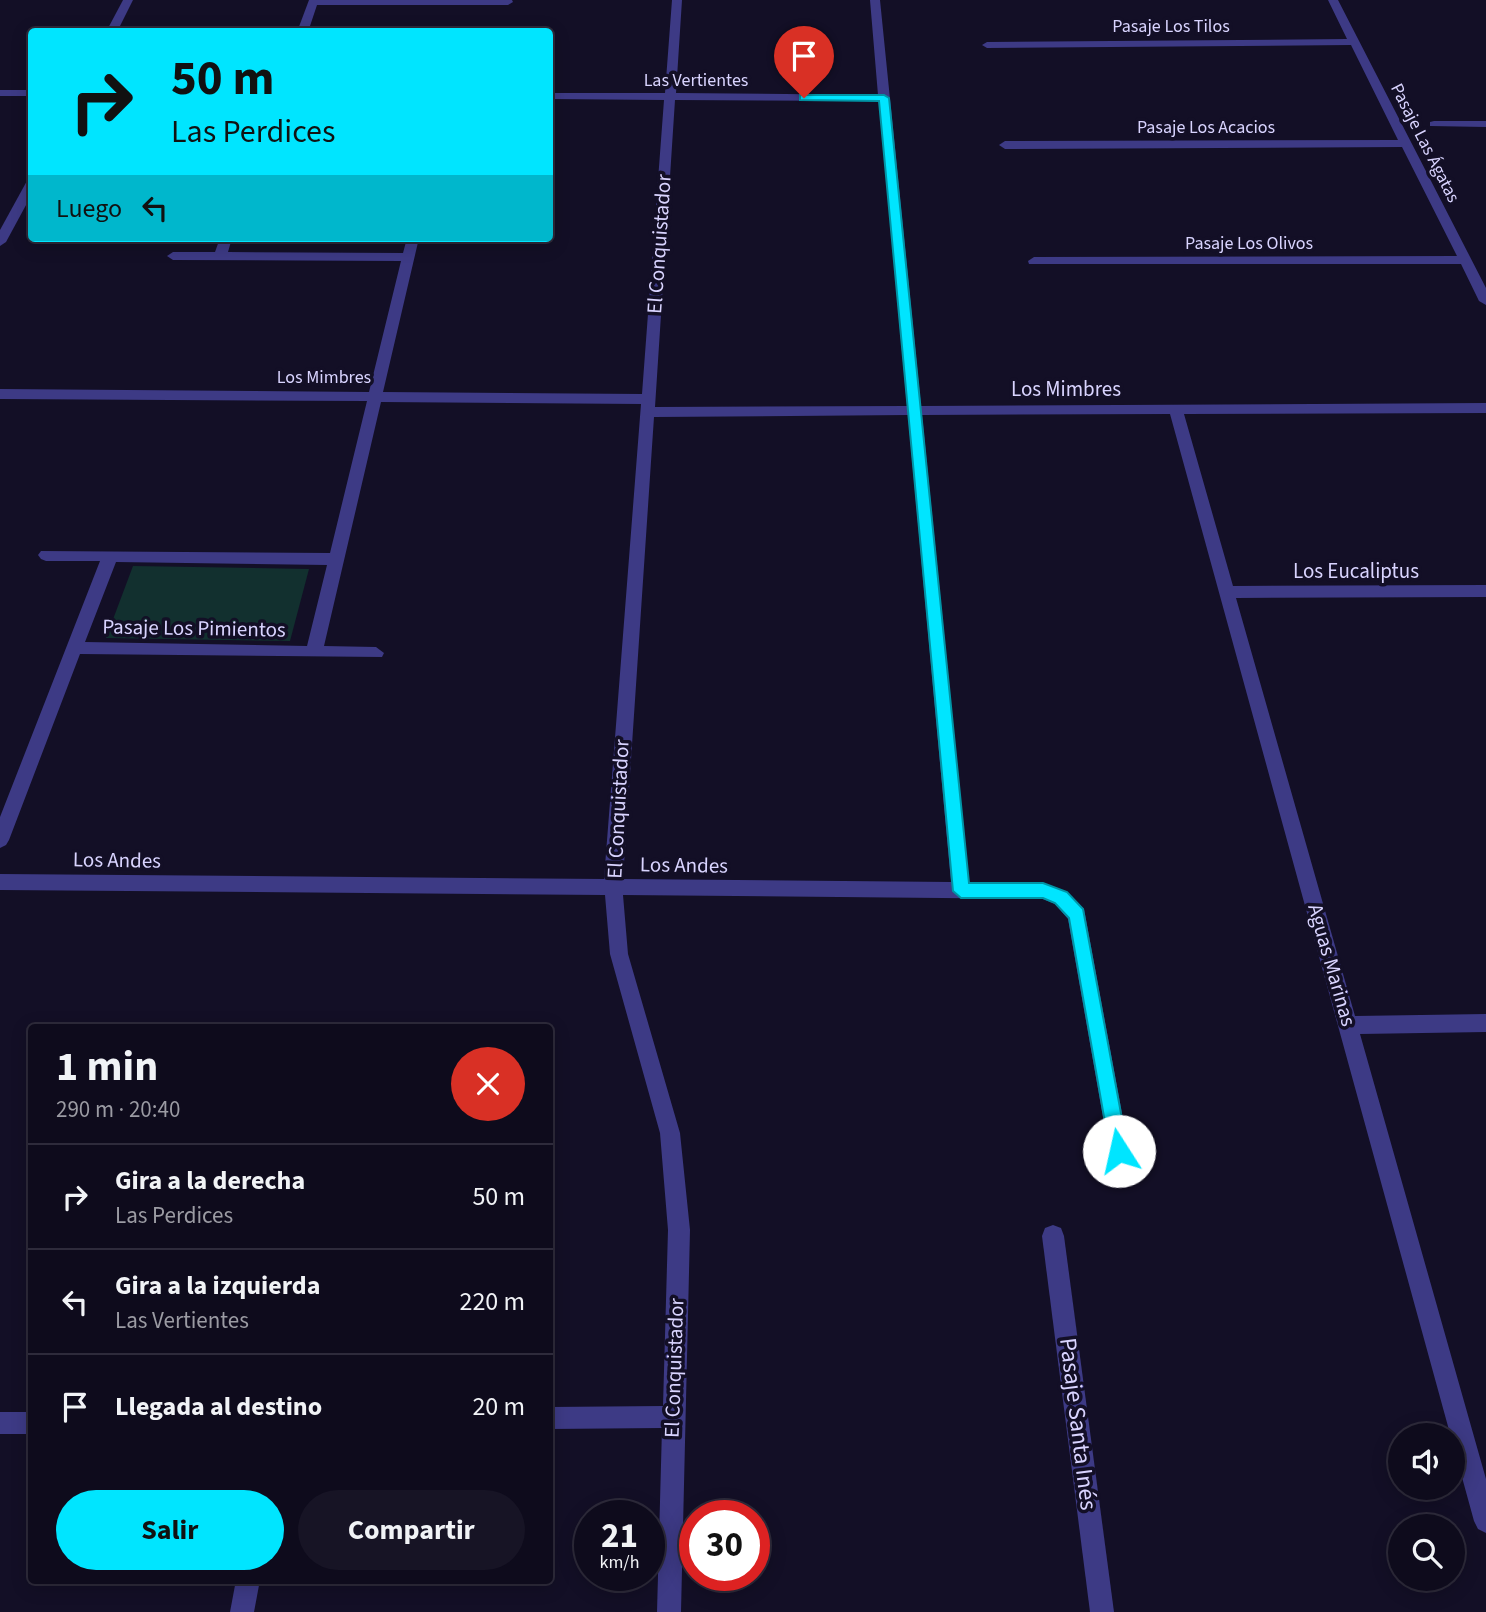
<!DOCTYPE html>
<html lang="es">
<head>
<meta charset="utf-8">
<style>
  :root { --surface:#0e0b1c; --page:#171425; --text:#f1f3f6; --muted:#9b9ba3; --line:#2e2b3b; --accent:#00e5ff }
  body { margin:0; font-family:"Source Sans 3",sans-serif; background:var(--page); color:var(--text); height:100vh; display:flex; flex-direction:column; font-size:26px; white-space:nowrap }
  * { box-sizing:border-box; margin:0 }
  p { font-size:23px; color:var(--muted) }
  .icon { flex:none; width:38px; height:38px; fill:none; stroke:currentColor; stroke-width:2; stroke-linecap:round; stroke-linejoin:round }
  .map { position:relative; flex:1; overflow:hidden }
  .sheet { position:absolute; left:28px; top:1024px; width:525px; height:560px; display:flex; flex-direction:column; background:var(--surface); border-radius:7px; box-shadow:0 4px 18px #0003,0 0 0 2px var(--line) }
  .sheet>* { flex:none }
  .guide { position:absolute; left:28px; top:28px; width:525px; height:214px; border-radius:7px; box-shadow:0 4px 18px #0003,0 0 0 2px var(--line); background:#00e5ff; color:#111; overflow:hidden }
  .buttons { position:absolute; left:1388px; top:1423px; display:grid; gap:14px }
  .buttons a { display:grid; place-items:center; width:77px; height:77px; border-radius:50%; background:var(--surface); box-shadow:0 4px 18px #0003,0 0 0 2px var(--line); font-size:35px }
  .speed { position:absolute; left:574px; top:1500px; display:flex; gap:14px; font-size:35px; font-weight:700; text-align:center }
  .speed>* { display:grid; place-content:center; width:91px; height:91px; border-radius:50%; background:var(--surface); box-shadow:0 4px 18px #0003,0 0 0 2px var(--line); line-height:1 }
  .speed small { font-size:18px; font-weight:400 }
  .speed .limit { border:10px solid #d22; background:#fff; color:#111 }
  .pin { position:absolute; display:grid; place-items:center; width:60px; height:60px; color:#fff; margin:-72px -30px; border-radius:50% 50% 50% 0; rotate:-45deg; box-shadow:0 0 7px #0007 }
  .pin .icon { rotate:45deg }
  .me { position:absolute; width:77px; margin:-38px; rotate:350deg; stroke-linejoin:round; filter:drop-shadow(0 0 5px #0008) }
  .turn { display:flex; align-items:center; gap:24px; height:147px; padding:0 28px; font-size:32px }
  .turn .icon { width:91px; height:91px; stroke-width:2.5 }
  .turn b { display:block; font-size:49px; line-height:60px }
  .then { display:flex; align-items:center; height:66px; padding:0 28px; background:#0003; gap:14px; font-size:26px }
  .round { display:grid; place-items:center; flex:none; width:74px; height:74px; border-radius:37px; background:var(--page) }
  .summary { display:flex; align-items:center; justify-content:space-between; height:119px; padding:0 28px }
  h1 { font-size:42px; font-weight:700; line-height:52px }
  .cta { display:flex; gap:14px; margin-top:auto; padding:14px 28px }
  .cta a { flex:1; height:80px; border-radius:42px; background:var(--accent); color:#111; font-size:28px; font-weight:700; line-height:80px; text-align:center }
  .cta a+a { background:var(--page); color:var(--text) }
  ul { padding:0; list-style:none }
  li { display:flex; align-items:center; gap:21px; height:105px; padding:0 28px; border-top:2px solid var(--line) }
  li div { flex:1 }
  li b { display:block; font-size:26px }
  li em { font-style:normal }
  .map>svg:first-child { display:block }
  .green { fill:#12302f }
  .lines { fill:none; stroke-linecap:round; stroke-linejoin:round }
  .street { fill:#3d3a85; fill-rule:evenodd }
  .route { fill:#00e5ff; stroke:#0095a6; stroke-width:2 }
  .labels { text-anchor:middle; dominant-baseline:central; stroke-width:7; stroke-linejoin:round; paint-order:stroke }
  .far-street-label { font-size:18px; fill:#d9d4ff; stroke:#130f26 }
  .street-label { font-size:21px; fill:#d9d4ff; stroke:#130f26 }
  .near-street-label { font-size:24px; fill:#d9d4ff; stroke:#130f26 }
</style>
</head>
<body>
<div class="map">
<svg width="1486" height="1612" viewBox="0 0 1486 1612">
  <rect width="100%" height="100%" fill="#130f26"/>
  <polygon class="green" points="133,566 309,569 290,641 106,638"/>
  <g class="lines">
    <g class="street">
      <polygon points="123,0 133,0 117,32 106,32"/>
      <polygon points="309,0 512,0 513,2 508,5 317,5 308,32 297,32"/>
      <path d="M 672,0 L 682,0 L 676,93 L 878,95 L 870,0 L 880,0 L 921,406 L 1486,403 L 1486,413 L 1184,414 L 1233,586 L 1486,585 L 1486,597 L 1236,598 L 1355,1016 L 1486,1014 L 1486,1032 L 1360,1034 L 1486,1479 L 1486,1533 L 1478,1529 L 1474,1521 L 1170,414 L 922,415 L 969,882 L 1043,883 L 1067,892 L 1084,909 L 1129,1151 L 1126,1158 L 1119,1161 L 1112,1158 L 1109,1151 L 1068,919 L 1055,904 L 1043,899 L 623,895 L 628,954 L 680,1133 L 690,1230 L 681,1612 L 657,1612 L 662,1428 L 550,1429 L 550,1407 L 663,1406 L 668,1230 L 660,1133 L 610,954 L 605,895 L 0,890 L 0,874 L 604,879 L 641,404 L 381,402 L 324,646 L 376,647 L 384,653 L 382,657 L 80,654 L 9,840 L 6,845 L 0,848 L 0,817 L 100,561 L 46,561 L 41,559 L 38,555 L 41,551 L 330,553 L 367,401 L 0,399 L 0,389 L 369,392 L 401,261 L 173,260 L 167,256 L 173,252 L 215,252 L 220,238 L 232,238 L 228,252 L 403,253 L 407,238 L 419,238 L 383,392 L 642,394 L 664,100 L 550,99 L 550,93 L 665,93 ZM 675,100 L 879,101 L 907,406 L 655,407 ZM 908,415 L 951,882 L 623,879 L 654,417 ZM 116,562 L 327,565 L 307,646 L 85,642 Z"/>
      <polygon points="1328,0 1338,0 1486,288 1486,305 1479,301 1461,264 1029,264 1028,261 1034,257 1457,256 1402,147 1005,149 999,145 1005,141 1398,140 1351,45 987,48 982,45 987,42 1347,39"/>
      <rect x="0" y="90" width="32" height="6"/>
      <polygon points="1434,121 1486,121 1486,127 1430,126 1430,122"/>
      <polygon points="28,179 32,179 32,194 6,242 0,246 0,230"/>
      <polygon points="1053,1225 1061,1228 1064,1236 1114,1612 1090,1612 1042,1236 1045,1228"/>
      <rect x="0" y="1412" width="32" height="22"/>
      <polygon points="236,1580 260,1580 254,1612 230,1612"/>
    </g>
  </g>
  <polygon class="route" points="804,95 884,95 889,98 969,883 1043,883 1067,892 1083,909 1128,1151 1126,1157 1119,1160 1112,1157 1110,1151 1069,918 1055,903 1043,898 961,898 953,891 879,101 800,100 800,95"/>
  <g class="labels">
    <g class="far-street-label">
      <text x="1171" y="26">Pasaje Los Tilos</text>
      <text x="696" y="80">Las Vertientes</text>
      <text x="1206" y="127">Pasaje Los Acacios</text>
      <text transform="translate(1425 143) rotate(63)">Pasaje Las Ágatas</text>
      <text x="1249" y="243">Pasaje Los Olivos</text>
      <text x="324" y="377">Los Mimbres</text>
    </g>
    <g class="street-label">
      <text transform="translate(659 244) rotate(-86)">El Conquistador</text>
      <text x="1066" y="389">Los Mimbres</text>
      <text x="1356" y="571">Los Eucaliptus</text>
      <text transform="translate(194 628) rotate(1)">Pasaje Los Pimientos</text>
      <text transform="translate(618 809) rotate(-87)">El Conquistador</text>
      <text transform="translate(117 860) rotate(1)">Los Andes</text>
      <text transform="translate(684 865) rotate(1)">Los Andes</text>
      <text transform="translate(1332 965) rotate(74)">Aguas Marinas</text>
      <text transform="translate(674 1368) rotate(-88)">El Conquistador</text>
    </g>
    <g class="near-street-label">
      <text transform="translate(1078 1424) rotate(83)">Pasaje Santa Inés</text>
    </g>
  </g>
</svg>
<div class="buttons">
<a><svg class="icon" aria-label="sound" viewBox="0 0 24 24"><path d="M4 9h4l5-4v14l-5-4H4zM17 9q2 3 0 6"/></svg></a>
<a><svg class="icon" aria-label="search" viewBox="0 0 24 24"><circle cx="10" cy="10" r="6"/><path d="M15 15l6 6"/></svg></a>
</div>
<div class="speed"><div>21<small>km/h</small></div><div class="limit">30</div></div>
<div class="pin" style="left:804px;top:98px;background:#d93025"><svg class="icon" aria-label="arrive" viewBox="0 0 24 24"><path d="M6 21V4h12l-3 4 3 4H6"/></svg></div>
<svg class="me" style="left:1119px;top:1151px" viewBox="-20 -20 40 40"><circle r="19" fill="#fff"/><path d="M0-13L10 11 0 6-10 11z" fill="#00e5ff"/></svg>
<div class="guide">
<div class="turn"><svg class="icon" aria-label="right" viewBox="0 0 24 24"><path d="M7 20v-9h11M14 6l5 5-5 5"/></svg><div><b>50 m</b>Las Perdices</div></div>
<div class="then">Luego<svg class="icon" aria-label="left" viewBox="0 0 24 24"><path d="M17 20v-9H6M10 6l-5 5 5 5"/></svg></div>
</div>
<section class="sheet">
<div class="summary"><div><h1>1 min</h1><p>290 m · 20:40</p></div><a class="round" style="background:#d93025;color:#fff"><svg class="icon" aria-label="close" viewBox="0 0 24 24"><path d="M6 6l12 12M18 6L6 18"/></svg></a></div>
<ul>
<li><svg class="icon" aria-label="right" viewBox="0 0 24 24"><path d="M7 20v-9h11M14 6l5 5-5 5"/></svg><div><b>Gira a la derecha</b><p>Las Perdices</p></div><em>50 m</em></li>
<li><svg class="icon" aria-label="left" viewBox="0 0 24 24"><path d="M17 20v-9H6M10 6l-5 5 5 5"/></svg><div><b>Gira a la izquierda</b><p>Las Vertientes</p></div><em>220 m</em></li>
<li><svg class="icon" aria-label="arrive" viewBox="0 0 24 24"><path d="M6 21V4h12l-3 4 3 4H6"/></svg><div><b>Llegada al destino</b></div><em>20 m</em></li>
</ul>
<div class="cta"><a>Salir</a><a>Compartir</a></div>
</section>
</div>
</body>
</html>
